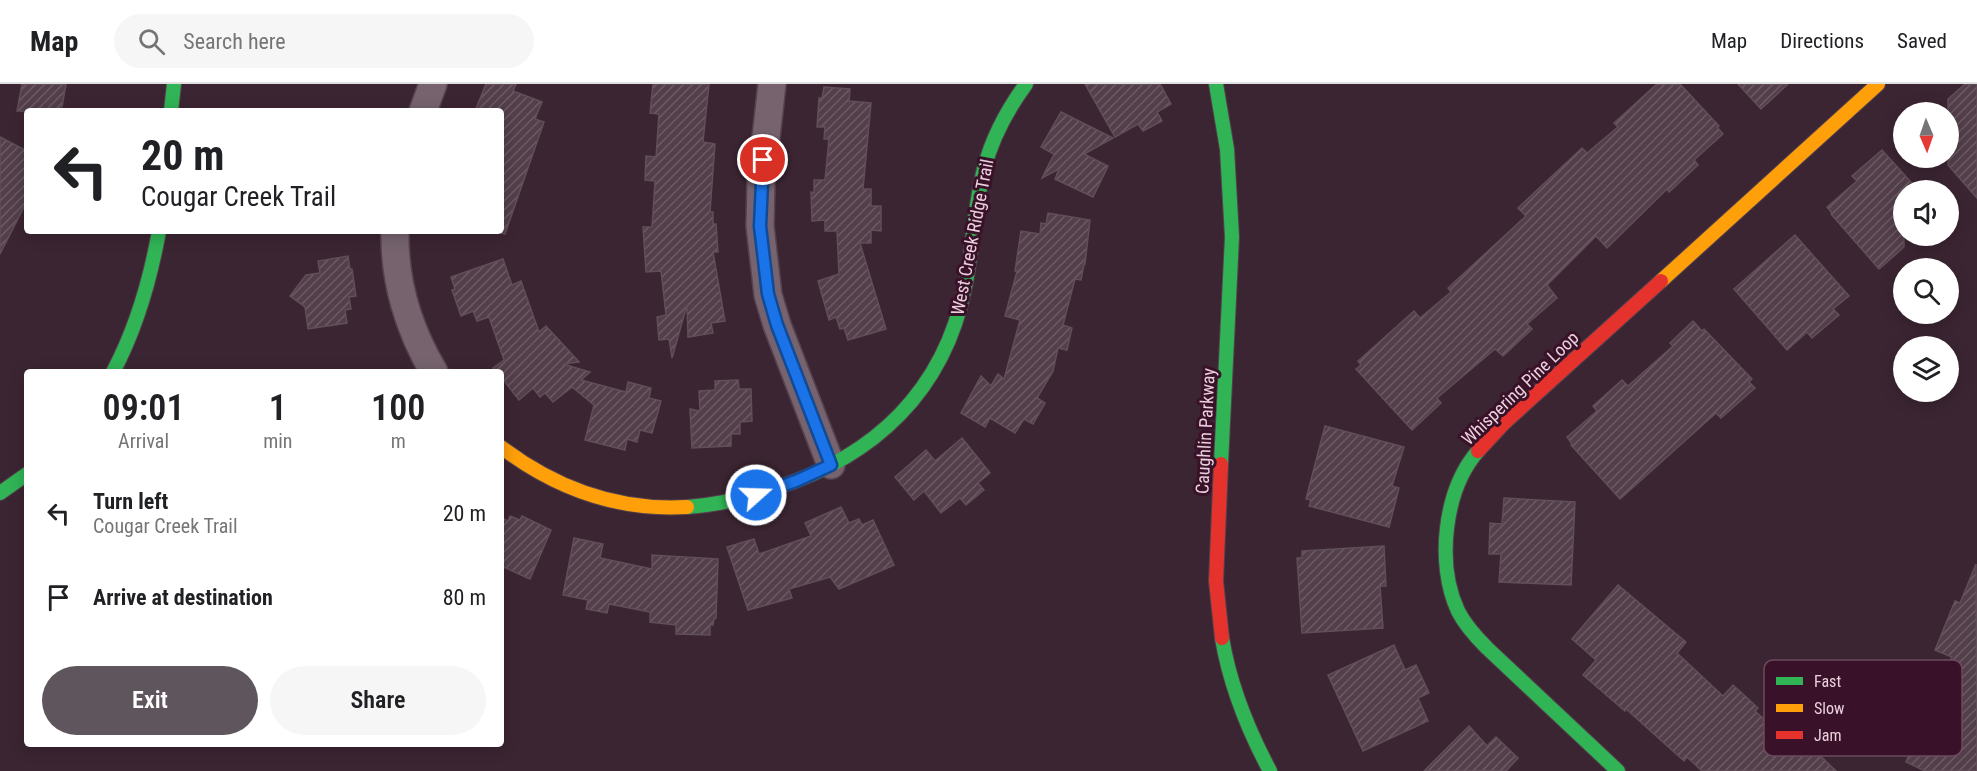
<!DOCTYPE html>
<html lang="en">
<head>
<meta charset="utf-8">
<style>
  :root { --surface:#fff; --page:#f6f6f6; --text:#202124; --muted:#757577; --line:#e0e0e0; --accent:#5f555c }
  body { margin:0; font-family:"Roboto Condensed",sans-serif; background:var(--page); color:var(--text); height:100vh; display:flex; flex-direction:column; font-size:22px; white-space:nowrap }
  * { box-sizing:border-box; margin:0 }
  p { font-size:20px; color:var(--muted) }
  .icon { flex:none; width:33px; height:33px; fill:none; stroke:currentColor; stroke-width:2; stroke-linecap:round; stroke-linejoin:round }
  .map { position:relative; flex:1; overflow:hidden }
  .panel { position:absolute; left:24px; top:285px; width:480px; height:378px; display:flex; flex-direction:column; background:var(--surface); border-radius:6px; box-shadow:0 3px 15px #0003 }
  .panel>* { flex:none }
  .banner { position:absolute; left:24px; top:24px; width:480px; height:126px; border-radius:6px; box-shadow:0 3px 15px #0003; background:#fff; color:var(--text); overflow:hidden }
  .needle { width:39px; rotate:178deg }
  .fabs { position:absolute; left:1893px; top:18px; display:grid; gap:12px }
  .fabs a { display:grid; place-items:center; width:66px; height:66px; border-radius:50%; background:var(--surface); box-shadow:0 3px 15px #0003; font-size:30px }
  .pin { position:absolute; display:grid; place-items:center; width:51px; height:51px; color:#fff; margin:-26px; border:3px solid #fff; border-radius:50%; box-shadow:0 2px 6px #0007 }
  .me { position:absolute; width:66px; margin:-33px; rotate:70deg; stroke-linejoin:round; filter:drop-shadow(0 0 4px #0008) }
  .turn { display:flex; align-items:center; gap:21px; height:126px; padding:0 18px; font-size:27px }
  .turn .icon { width:78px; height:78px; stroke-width:2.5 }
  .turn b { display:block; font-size:42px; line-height:51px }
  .eta { display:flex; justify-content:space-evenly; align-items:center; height:102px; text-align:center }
  .eta b { font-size:36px; font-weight:600; line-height:42px }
  .button { display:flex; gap:12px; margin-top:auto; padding:12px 18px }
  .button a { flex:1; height:69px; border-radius:36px; background:var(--accent); color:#fff; font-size:24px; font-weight:600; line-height:69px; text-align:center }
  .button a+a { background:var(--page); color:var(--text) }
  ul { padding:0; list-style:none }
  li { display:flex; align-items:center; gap:18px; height:84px; padding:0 18px }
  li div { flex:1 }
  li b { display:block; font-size:22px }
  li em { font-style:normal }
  header { display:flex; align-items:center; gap:36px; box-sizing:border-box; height:84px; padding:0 30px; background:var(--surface); border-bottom:2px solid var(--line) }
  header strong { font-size:28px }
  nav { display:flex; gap:33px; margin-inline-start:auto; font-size:21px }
  .search { width:420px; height:54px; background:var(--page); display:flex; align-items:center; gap:15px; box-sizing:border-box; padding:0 21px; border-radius:33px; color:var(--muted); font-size:22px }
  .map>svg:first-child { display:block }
  .building { fill:url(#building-hatch); stroke:#604e58; stroke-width:1.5 }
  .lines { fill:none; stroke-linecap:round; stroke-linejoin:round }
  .street-casing { stroke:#54414d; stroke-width:30 }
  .fast-casing { stroke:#54414d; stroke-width:16 }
  .slow-casing { stroke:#54414d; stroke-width:16 }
  .jam-casing { stroke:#54414d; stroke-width:16 }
  .street { stroke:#76636e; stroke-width:27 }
  .fast { stroke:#30b455; stroke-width:14 }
  .slow { stroke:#ff9f0a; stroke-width:14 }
  .jam { stroke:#e5322d; stroke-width:14 }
  .route-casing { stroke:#114b97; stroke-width:15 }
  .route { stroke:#1a73e8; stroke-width:10 }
  .labels { text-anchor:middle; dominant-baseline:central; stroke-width:6; stroke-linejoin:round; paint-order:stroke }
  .street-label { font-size:18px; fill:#ebd0dd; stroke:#391229 }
  .key { fill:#391229; stroke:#6e4b5f; stroke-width:1.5 }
  .key-label { font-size:16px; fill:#ebd0dd }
</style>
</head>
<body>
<header>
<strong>Map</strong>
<div class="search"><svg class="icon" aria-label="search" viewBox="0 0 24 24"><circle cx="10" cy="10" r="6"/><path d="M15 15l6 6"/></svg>Search here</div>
<nav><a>Map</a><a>Directions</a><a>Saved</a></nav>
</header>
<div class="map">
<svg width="1977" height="687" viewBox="0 0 1977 687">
  <defs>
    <pattern id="building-hatch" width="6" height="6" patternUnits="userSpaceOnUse" patternTransform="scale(1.5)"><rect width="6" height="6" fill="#533f4a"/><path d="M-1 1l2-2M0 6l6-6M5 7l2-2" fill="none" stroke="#6c5a64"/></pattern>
  </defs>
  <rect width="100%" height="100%" fill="#3b2532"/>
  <g class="building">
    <polygon points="22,0 66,0 62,23 60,22 59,27 17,27"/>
    <polygon points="486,0 516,0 513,7 542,18 535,35 544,38 505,150 501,149 501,27 475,27"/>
    <polygon points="653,0 709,0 703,58 715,60 710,128 713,128 713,140 716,140 718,168 713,168 725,237 711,239 713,249 688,253 687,221 672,274 669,255 659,256 657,233 666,231 661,187 646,188 643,143 652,143 655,97 645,96 646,72 656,73 659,30 650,29"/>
    <polygon points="1085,0 1160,0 1171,20 1157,28 1162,37 1143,47 1138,40 1115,53"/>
    <polygon points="1657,0 1680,0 1719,42 1717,43 1723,50 1694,76 1698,81 1669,108 1667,105 1607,164 1596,152 1547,201 1557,214 1527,240 1532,245 1503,272 1495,265 1437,314 1441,319 1412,346 1356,285 1361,281 1358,277 1414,227 1420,234 1451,208 1448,204 1526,132 1518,124 1582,64 1587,69 1618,43 1614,39"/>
    <polygon points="1738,0 1788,0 1761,25"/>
    <polygon points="1965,0 1977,0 1977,114 1948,81 1948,15"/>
    <polygon points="824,3 850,5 849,17 871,19 863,105 871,105 871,122 881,122 881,147 871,146 871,159 860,159 886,245 848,256 844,244 840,245 836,233 829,236 818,197 839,190 837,147 825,147 825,136 812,137 811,108 814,109 814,96 825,96 829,55 824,55 825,43 817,43 819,14 822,14"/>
    <polygon points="1061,28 1113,54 1084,70 1108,82 1093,113 1055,95 1059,85 1042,94 1054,70 1041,63"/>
    <polygon points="0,53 27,67 27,117 0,170"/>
    <polygon points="1882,66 1918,106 1904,106 1904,163 1879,185 1831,130 1832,129 1827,123 1857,97 1852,92"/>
    <polygon points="1048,129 1090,136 1085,180 1084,180 1081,196 1075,195 1063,241 1072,244 1067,266 1058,264 1053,287 1037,314 1045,319 1033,340 1024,335 1015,349 990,334 985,343 961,329 981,292 991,302 998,290 1004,295 1020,236 1005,232 1017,187 1015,187 1021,147 1040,150 1041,139 1046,140"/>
    <polygon points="1795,151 1849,212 1833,225 1839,231 1812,254 1807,248 1787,266 1734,205"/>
    <polygon points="348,172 350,185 352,185 356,212 349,213 351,225 345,226 347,239 308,245 305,223 290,212 306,191 320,189 318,177"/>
    <polygon points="503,175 512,201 521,197 539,248 546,242 579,278 563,280 590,288 581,296 626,308 628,298 651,304 649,314 661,317 652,349 640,346 637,358 627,355 625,366 585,356 594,321 572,303 553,318 545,309 540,313 533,304 519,316 501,293 501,288 497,288 493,284 504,276 489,233 477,237 473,227 461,232 452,206 455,205 451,193"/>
    <polygon points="1693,237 1702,247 1704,245 1752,295 1749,298 1755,304 1721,334 1716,329 1620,415 1571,361 1572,360 1567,353 1597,327 1593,322 1622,296 1628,302 1673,262 1670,259"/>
    <polygon points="738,296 739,305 751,305 752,337 740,338 740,350 731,350 731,362 692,364 690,325 700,327 699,307 715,306 715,297"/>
    <polygon points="1325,342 1404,363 1392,402 1399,404 1389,443 1309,422 1311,416 1306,415"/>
    <polygon points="962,354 990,389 978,399 984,406 966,421 960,414 941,429 924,407 914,416 895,393 926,366 935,377"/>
    <polygon points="1504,414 1575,418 1571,501 1499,498 1501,470 1489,470 1490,439 1502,440"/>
    <polygon points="841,423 849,439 859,435 862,441 873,436 894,481 839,505 830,493 789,505 792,514 748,526 727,463 754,455 759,470 811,452 805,439"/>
    <polygon points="510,432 520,436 522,432 551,446 530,495 501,482 501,434 508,437"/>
    <polygon points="574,454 603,460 600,474 652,485 652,471 718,475 716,534 714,535 713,541 710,541 710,551 676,550 676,541 650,538 650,528 609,520 607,529 586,525 588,516 563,511"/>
    <polygon points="1384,462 1386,502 1380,502 1383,544 1302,549 1297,474 1302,474 1302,467"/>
    <polygon points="1976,480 1977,687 1925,687 1906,678 1952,573 1935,566 1955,517 1960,519"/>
    <polygon points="1618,501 1686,558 1677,569 1723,612 1733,601 1758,624 1755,627 1796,664 1800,659 1805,664 1808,660 1836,687 1702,687 1687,673 1684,677 1626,625 1625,627 1583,591 1596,576 1572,555"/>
    <polygon points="1394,561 1405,586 1416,581 1429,609 1418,614 1428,637 1363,667 1328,591"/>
    <polygon points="1469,642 1487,662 1496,653 1518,674 1506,687 1424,687"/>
  </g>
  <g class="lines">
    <defs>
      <g id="street">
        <polyline points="772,0 761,98 760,142 768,211 777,241 831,381"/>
        <polyline points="423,27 433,0"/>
        <path d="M 395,147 C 394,197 409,246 434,288"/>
      </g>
      <g id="fast">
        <polyline points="1216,0 1227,65 1232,153 1221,380"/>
        <polyline points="171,27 174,0"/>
        <path d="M 113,288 C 137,243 150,197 159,147"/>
        <path d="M 1478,367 C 1444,406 1436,480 1458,527 C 1465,541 1476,553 1487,564 L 1618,687"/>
        <polyline points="0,409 27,390"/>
        <path d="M 687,423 C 717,421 747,414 776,404 C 875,372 944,307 965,203 C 973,164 974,124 984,85 C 992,54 1007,26 1026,0"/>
        <path d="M 1222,554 C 1230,602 1247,644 1270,687"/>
      </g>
      <g id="slow">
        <polyline points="1661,197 1878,0"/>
        <path d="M 501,363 C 555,404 618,427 687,423"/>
      </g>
      <g id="jam">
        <polyline points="1478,367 1504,339 1661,197"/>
        <polyline points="1221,380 1216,497 1222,554"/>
      </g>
    </defs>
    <use href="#street" class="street-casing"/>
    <use href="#fast" class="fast-casing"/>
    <use href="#slow" class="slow-casing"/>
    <use href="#jam" class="jam-casing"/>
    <use href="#street" class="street"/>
    <use href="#fast" class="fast"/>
    <use href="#slow" class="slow"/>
    <use href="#jam" class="jam"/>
  </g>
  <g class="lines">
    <defs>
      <polyline id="route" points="756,411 796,397 831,381 777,241 768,210 760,142 763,76"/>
    </defs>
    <use href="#route" class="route-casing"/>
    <use href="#route" class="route"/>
  </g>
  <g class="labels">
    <g class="street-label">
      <text transform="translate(972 153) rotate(-79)">West Creek Ridge Trail</text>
      <text transform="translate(1520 304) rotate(-44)">Whispering Pine Loop</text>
      <text transform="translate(1205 347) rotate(-87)">Caughlin Parkway</text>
    </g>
  </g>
  <rect x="1764" y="576" width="198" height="96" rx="9" class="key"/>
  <rect x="1776" y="593" width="27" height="8" fill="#30b455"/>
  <rect x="1776" y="620" width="27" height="8" fill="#ff9f0a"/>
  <rect x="1776" y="647" width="27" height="8" fill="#e5322d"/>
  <g class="key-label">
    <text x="1814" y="603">Fast</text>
    <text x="1814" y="630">Slow</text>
    <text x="1814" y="657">Jam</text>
  </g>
</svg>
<div class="fabs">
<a><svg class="needle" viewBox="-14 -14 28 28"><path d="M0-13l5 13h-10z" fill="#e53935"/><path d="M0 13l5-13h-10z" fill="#757577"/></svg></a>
<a><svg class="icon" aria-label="sound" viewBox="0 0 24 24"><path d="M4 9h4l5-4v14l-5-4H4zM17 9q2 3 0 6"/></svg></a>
<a><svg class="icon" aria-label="search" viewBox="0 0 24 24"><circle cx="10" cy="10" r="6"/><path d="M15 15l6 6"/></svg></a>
<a><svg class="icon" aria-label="layers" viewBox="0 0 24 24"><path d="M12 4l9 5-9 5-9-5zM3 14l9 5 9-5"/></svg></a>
</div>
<div class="pin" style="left:763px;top:76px;background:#d93025"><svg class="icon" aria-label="arrive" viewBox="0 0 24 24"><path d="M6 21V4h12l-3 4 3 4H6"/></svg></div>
<svg class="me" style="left:756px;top:411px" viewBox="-20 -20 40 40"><circle r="17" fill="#1a73e8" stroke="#fff" stroke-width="3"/><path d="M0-11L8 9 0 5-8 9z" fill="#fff"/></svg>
<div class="banner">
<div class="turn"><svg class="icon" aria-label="left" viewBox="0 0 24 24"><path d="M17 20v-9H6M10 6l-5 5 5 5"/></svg><div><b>20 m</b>Cougar Creek Trail</div></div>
</div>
<section class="panel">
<div class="eta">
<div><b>09:01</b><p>Arrival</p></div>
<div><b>1</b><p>min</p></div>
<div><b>100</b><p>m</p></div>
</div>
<ul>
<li><svg class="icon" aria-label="left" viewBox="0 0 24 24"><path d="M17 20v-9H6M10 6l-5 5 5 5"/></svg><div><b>Turn left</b><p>Cougar Creek Trail</p></div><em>20 m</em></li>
<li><svg class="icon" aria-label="arrive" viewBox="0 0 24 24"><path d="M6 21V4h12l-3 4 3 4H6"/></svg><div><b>Arrive at destination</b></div><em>80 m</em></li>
</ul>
<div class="button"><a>Exit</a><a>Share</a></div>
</section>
</div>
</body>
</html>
